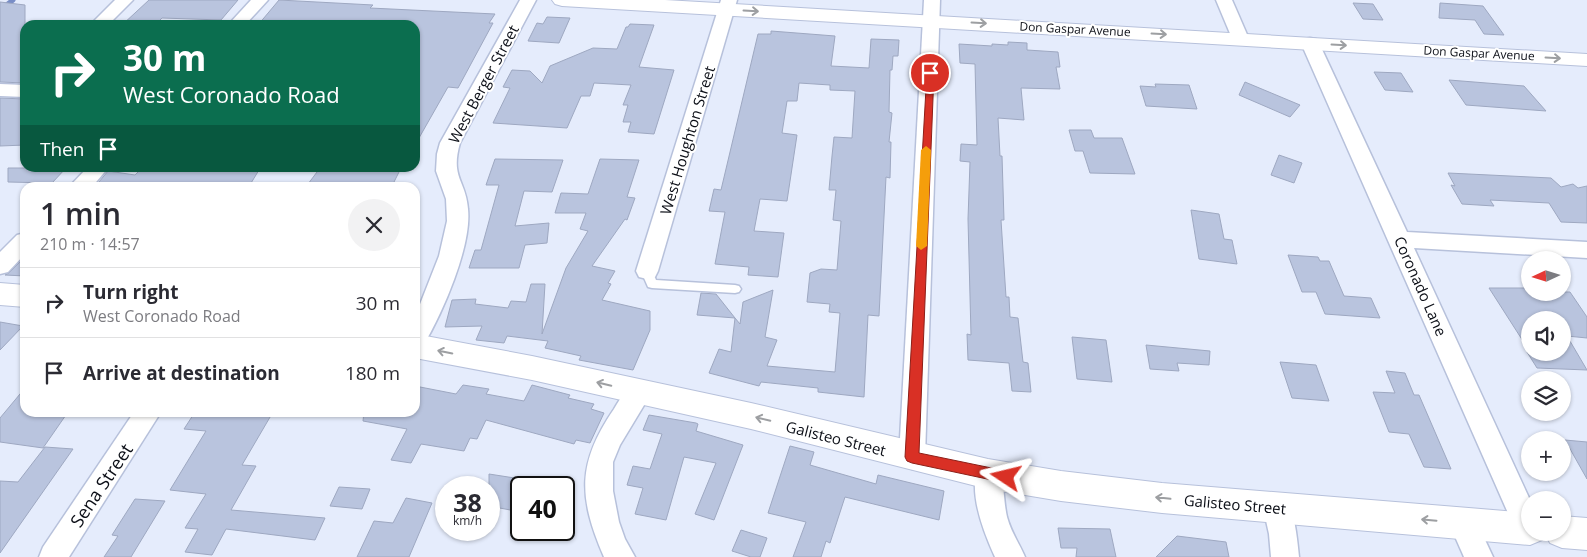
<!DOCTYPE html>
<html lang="en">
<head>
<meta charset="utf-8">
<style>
  :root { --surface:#fff; --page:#f2f2f3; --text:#2b2b33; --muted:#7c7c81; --line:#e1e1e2 }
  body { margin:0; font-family:"Open Sans",sans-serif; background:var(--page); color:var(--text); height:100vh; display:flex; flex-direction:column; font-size:19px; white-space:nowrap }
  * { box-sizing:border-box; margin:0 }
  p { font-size:16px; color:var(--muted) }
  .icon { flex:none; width:28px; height:28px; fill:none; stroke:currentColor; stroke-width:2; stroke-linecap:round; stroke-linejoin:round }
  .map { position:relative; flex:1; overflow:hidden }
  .panel { position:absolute; left:20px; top:182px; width:400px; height:235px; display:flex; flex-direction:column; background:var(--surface); border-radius:15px; box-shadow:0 1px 4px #0004 }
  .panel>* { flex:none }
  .hud { position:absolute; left:20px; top:20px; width:400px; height:152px; border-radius:15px; box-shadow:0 1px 4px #0004; background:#0b6e4f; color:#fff; overflow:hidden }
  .needle { width:32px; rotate:266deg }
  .tools { position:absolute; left:1521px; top:251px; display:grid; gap:10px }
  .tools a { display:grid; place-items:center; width:50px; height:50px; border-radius:50%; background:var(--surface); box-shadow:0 1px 4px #0004; font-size:25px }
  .speed { position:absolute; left:435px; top:476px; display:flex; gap:10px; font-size:25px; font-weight:700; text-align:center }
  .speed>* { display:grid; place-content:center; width:65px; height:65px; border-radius:50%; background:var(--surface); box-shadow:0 1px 4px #0004; line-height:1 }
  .speed small { font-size:12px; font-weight:400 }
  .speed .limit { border:2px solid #111; border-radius:8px; background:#fff; color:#111 }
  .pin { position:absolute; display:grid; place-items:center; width:42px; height:42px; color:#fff; margin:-21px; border:2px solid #fff; border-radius:50%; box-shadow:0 1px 5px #0007 }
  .me { position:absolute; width:55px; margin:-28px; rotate:280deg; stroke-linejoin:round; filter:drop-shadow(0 0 4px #0008) }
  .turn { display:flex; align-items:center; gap:18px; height:105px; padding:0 20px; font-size:22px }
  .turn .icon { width:65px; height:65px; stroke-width:2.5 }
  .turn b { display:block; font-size:35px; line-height:42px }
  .then { display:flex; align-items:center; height:48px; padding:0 20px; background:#0003; gap:10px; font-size:19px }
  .round { display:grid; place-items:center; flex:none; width:52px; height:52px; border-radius:26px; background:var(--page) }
  .summary { display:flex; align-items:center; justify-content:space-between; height:85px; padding:0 20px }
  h1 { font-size:30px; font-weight:600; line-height:38px }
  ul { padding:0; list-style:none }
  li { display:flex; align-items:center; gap:15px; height:70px; padding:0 20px; border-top:1px solid var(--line) }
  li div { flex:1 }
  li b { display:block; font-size:19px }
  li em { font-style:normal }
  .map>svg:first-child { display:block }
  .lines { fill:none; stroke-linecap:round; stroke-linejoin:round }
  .stream { stroke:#788dc6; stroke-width:5 }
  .building { fill:#b9c4de; stroke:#9ea8c1 }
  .service-casing { stroke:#b7c1db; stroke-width:3 }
  .minor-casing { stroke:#b7c1db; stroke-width:3 }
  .tertiary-casing { stroke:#b7c1db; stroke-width:2 }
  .service { fill:#fff; fill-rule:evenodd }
  .minor { fill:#fff; fill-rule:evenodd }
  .tertiary { fill:#fff; fill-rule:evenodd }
  .oneway { stroke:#9d9fa2 }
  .route { fill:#d93025; stroke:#8d1f18 }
  .slow { fill:#f59e0b }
  .labels { text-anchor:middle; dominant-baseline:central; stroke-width:4; stroke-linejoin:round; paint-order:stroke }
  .far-street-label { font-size:12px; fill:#0b0e16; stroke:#fff }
  .street-label { font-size:15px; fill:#0b0e16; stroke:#fff }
  .near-street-label { font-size:18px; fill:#0b0e16; stroke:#fff }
</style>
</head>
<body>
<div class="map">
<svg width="1587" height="557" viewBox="0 0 1587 557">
  <rect width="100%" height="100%" fill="#e5ecfc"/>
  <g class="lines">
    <polyline class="stream" points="0,10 13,0"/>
  </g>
  <g class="building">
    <polygon points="149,0 238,0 221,20 162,18 155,25 122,25"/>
    <polygon points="279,0 373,5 370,8 495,14 489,23 493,23 458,88 448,87 415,145 415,25 258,25"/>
    <polygon points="0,2 25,5 25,83 0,82"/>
    <polygon points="1353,3 1373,4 1383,20 1363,19"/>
    <polygon points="1440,3 1483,6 1504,35 1484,34 1475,20 1439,18"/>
    <polygon points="547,17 570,18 559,43 528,41 537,23 543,24"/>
    <polygon points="630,24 654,25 639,67 674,70 654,134 628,132 631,122 623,122 628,105 623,105 631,85 594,83 590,96 581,96 567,128 493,123 510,88 503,87 512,70 530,71 542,83 550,66 593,48 617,49 626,27 628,27"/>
    <polygon points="771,31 835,36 831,66 869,68 871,39 899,40 898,56 893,56 892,70 890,70 889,112 892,113 889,142 891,142 890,178 886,177 879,316 868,315 864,397 818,392 818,388 761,382 759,386 709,373 719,349 731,352 735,318 740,324 743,302 773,290 765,337 777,340 767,366 835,372 840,313 829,312 830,304 807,302 810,273 821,269 837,270 841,221 833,220 836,190 829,190 832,156 834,137 852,138 855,91 830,90 830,85 799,83 797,101 787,101 782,133 797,135 787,201 760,199 754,231 784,233 778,277 748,275 749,267 715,264 725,212 709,211 714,189 721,190 758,34 771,34"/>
    <polygon points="1008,42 1027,43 1027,50 1058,52 1060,67 1056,67 1060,89 1021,88 1024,120 998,118 1000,156 1002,156 1004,220 1001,220 1006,297 1009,297 1010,317 1018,318 1023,362 1028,363 1031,392 1012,391 1009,363 968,360 967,334 971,335 968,219 970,162 960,161 961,144 977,145 975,64 960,63 959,44 992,46 992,44 1008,45"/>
    <polygon points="1374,72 1401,73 1413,92 1385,90"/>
    <polygon points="1449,80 1524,86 1546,111 1466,105"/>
    <polygon points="1245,82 1300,105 1290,117 1239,95"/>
    <polygon points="1155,84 1189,85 1197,109 1146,106 1140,86 1156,87"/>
    <polygon points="0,98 25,99 25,145 0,146"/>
    <polygon points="1069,130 1091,130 1094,138 1122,138 1135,174 1090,173 1083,151 1075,151"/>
    <polygon points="1279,155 1302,163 1294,183 1271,175"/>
    <polygon points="495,159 563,160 552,192 524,191 515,226 549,223 547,243 525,245 519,268 469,268 475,250 481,250 499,185 486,185"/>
    <polygon points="600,159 639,160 627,197 635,198 627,220 625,219 592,266 615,271 608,283 611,284 602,300 650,311 650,330 633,370 579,360 581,356 545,348 548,341 507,336 504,343 476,340 482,326 445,327 452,300 476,299 475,304 508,308 511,301 526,302 531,284 545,284 542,334 566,268 588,231 580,229 586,213 555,213 561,193 588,194"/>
    <polygon points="8,168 66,168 52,183 8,182"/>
    <polygon points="142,168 206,168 259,170 248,188 94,188 108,171 135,175"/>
    <polygon points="320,168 401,168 391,188 305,188"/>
    <polygon points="1448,173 1551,178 1561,187 1573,184 1578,188 1587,186 1587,223 1561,222 1549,203 1490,200 1494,206 1462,204 1451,185 1455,186"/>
    <polygon points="1191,210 1219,214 1224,239 1232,240 1237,264 1199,259"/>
    <polygon points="1288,255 1318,257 1320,261 1329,261 1344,296 1371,298 1380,318 1325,314 1316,292 1302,292"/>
    <polygon points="25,257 25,276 5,275 9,273"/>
    <polygon points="1489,288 1530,288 1530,292 1570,292 1587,317 1587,338 1567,336 1587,370 1537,368 1527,352 1562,352 1562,320 1530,320 1530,352"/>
    <polygon points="701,293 716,294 735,318 697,315"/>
    <polygon points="0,322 23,326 0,350"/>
    <polygon points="1072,337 1106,340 1112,382 1077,379"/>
    <polygon points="1146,345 1210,351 1209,365 1177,363 1179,371 1150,369"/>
    <polygon points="1280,362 1316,365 1329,401 1292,398"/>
    <polygon points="1386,371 1405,373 1414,395 1419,395 1451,469 1424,467 1409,434 1389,432 1373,392 1395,393"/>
    <polygon points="463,385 489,389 486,394 524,401 532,385 570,395 568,398 594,404 591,409 604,413 590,443 576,440 574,444 486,420 477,439 470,438 464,451 421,444 411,463 391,460 407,429 363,421 364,412 415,412 415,386 456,394"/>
    <polygon points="25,388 25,412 68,412 43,448 0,442 0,418"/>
    <polygon points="195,412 273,412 242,465 256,466 231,510 325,518 315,540 226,529 212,555 185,552 198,529 185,528 206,494 170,490 206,431 184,429"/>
    <polygon points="649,415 696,423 698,424 696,431 743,445 714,520 695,514 716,463 684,457 666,520 635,514 643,488 627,485 633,466 650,469 662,434 643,430"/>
    <polygon points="1565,440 1587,442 1587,479"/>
    <polygon points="790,446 814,452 810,465 876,484 878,475 944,491 939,520 845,497 830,543 826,541 821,557 793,557 806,522 768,513"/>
    <polygon points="45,447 73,449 0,553 0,481 18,482"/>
    <polygon points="489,474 521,479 521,512 489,506"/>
    <polygon points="339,487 370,489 362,509 330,506"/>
    <polygon points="406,498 432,503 409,557 357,557 374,521 393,523"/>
    <polygon points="135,499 165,501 131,557 104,557 118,536 112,535"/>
    <polygon points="1058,528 1110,529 1116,557 1076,557 1077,548 1061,548"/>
    <polygon points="741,530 767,538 760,557 751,557 732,551"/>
    <polygon points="1177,536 1226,542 1229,557 1156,557"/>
  </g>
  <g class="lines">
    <defs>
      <polygon id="service" points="647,267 651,268 656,280 735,285 739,286 741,289 739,292 735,293 652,288 648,287 641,271"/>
      <g id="minor">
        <polygon points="115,0 133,0 108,25 90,25"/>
        <polygon points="251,0 268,0 245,25 228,25"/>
        <path d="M 520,0 L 536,0 L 460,143 C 450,178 466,180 468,209 C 472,246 442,314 423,346 L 415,349 L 415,317 L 439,256 L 447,221 L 446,199 L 436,171 L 437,154 L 440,143 Z"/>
        <polygon points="721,0 737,0 658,271 655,277 647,279 639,277 636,271"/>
        <polygon points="924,0 940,0 925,457 921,465 912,469 903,465 899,457"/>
        <polygon points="1216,0 1232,0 1249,39 1246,43 1240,44 1234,43"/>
        <polygon points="1310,38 1316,39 1319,43 1407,232 1587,242 1587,258 1414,248 1530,500 1530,532 1541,532 1539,538 1529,542 1519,538 1301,43 1304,39"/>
        <polygon points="0,84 25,85 25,97 0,96"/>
        <polygon points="87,168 108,168 91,188 68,188"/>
        <polygon points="25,233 25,254 8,272 0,274 0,252 17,235"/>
        <path d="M 639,382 L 648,385 L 652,392 L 620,445 L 613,462 L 613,491 L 619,522 L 625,539 L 635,557 L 604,557 C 578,497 577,463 614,409 C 621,398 626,386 639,382 Z"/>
        <polygon points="134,412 161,412 69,557 39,557 43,547"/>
        <path d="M 988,462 L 997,465 C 1005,481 1003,500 1007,517 C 1011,532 1019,543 1025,557 L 995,557 C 984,533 967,491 979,465 Z"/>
        <path d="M 1277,494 L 1287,498 C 1295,517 1297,537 1299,557 L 1271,557 L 1269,534 L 1263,507 L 1267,498 Z"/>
        <polygon points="1463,510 1473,514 1493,557 1464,557 1449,523 1453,514"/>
      </g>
      <g id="tertiary">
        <polygon points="552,0 665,0 1587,54 1587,66 562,6 555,4"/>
        <polygon points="0,283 25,285 25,307 0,305"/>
        <polygon points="415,334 532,356 751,403 988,459 1061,471 1162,483 1530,513 1530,532 1562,532 1562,516 1587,518 1587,550 1562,548 1550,543 1545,533 1542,540 1530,545 1162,513 1061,501 988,489 751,429 532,380 415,358"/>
      </g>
    </defs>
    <use href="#service" class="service-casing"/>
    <use href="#minor" class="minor-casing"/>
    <use href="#tertiary" class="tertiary-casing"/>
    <use href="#service" class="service"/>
    <use href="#minor" class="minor"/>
    <use href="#tertiary" class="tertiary"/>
  </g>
  <defs><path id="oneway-shaft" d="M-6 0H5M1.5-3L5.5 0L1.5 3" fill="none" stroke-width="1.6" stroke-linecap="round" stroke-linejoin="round" transform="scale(1.25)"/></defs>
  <g class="oneway">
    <use href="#oneway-shaft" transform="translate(751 11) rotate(3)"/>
    <use href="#oneway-shaft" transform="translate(979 23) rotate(3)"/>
    <use href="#oneway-shaft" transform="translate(1159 34) rotate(3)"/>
    <use href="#oneway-shaft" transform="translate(1339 45) rotate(3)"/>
    <use href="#oneway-shaft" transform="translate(1553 58) rotate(3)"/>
    <use href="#oneway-shaft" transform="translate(445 352) rotate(-169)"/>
    <use href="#oneway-shaft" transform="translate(604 384) rotate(-167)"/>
    <use href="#oneway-shaft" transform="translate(763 419) rotate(-166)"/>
    <use href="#oneway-shaft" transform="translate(1163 498) rotate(-174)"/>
    <use href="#oneway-shaft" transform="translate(1429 520) rotate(-175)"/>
  </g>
  <polygon class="route" points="927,71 933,71 934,73 919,453 1006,471 1011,473 1013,477 1011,482 1006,483 912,463 907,461 905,457"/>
  <polygon class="slow" points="926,146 931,150 927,246 921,250 916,246 921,150"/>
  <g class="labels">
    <g class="far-street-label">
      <text transform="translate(1075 29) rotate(3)">Don Gaspar Avenue</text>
      <text transform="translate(1479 53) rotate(3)">Don Gaspar Avenue</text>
    </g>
    <g class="street-label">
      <text transform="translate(483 84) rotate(-62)">West Berger Street</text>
      <text transform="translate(687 140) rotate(-73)">West Houghton Street</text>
      <text transform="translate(1421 286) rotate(66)">Coronado Lane</text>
      <text transform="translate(836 438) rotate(14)">Galisteo Street</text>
      <text transform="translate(1235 504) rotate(5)">Galisteo Street</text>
    </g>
    <g class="near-street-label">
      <text transform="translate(101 485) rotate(-56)">Sena Street</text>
    </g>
  </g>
</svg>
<div class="tools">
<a><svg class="needle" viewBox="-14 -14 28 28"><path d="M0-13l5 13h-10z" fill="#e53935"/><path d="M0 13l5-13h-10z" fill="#7c7c81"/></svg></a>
<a><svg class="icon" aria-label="sound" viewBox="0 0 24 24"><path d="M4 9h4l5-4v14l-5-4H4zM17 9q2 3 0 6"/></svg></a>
<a><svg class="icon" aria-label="layers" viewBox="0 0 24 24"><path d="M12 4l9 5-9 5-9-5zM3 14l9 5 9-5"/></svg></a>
<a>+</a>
<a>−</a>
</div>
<div class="speed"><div>38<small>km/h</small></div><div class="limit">40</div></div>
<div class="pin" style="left:930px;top:73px;background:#d93025"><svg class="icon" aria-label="arrive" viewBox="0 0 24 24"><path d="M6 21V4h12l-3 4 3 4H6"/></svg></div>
<svg class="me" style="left:1006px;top:477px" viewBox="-20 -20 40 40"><path d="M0-17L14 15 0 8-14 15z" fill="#d93025" stroke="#fff" stroke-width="4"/></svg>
<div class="hud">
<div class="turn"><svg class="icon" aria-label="right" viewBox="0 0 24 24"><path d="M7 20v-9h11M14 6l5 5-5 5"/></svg><div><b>30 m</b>West Coronado Road</div></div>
<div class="then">Then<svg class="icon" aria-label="arrive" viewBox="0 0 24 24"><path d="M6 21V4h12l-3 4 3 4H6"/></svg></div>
</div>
<section class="panel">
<div class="summary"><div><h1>1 min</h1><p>210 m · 14:57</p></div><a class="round"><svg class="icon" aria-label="close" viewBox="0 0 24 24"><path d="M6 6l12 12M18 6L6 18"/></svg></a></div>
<ul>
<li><svg class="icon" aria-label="right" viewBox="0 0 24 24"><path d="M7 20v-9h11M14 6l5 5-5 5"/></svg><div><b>Turn right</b><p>West Coronado Road</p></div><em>30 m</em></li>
<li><svg class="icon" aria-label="arrive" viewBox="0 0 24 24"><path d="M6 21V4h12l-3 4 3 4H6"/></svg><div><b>Arrive at destination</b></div><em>180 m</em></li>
</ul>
</section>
</div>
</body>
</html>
